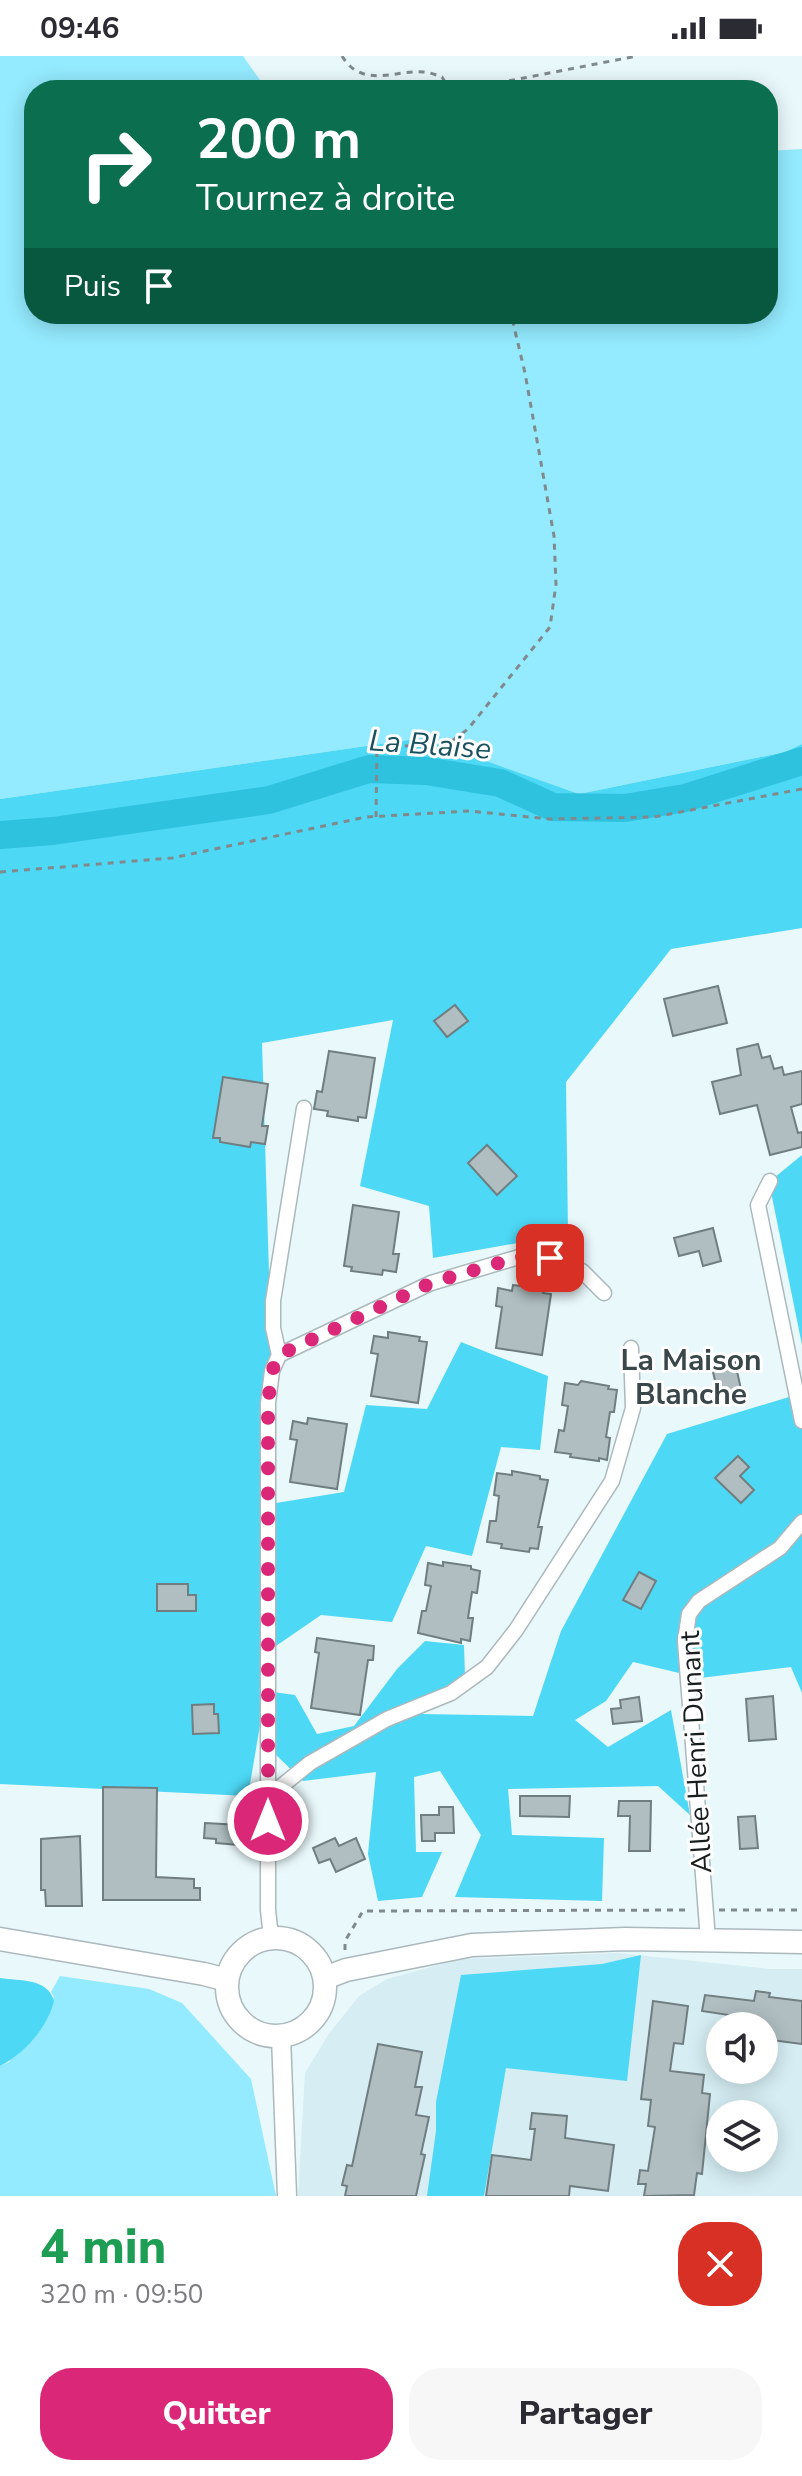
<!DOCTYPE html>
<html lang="fr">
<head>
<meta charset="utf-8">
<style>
  :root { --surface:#fff; --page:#f7f7f7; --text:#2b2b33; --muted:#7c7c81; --accent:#db2777 }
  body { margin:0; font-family:"Nunito Sans",sans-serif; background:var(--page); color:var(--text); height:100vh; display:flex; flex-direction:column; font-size:30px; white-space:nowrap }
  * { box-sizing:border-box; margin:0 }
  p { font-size:26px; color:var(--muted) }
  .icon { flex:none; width:44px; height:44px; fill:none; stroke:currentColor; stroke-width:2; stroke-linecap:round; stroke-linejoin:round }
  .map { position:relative; height:2140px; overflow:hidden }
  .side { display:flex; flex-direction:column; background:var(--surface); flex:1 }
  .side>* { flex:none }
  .banner { position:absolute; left:24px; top:24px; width:754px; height:244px; border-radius:32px; box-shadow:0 4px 20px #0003; background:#0b6e4f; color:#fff; overflow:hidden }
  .buttons { position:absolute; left:706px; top:1956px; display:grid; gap:16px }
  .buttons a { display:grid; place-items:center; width:72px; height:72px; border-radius:50%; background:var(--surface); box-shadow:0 4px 20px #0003; font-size:40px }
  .pin { position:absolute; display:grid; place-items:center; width:68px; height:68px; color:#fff; margin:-34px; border-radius:16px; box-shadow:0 4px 12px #0006 }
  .me { position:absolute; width:88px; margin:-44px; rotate:0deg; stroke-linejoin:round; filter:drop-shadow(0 0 6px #0008) }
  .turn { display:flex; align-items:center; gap:28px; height:168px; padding:0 40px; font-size:36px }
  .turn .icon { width:104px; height:104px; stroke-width:2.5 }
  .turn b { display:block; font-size:56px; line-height:68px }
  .then { display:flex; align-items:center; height:76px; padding:0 40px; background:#0003; gap:16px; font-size:30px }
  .round { display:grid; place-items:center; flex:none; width:84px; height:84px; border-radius:32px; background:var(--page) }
  .headline { display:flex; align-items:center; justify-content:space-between; height:136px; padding:0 40px }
  h1 { font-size:48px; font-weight:800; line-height:60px; color:#1e9e55 }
  .button { display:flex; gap:16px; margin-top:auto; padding:16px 40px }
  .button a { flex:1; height:92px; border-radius:32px; background:var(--accent); color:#fff; font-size:32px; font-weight:800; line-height:92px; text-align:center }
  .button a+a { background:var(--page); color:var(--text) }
  .status { display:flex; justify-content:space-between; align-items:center; height:56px; padding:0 40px; background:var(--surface); direction:ltr }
  .status svg { height:22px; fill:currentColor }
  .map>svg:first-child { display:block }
  .built { fill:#d5edf3; fill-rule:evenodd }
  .green { fill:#94eafe }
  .forest { fill:#4dd8f5 }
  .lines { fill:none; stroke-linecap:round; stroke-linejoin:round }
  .river { stroke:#2fc2df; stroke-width:28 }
  .building { fill:#b0bec1; stroke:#707e81; stroke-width:2 }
  .minor-casing { stroke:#abb9bc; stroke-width:17 }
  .tertiary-casing { stroke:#abb9bc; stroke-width:21 }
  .primary-casing { stroke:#abb9bc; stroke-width:25 }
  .path { stroke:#808a8c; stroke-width:3; stroke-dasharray:6 6; stroke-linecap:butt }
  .minor { stroke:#fff; stroke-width:14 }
  .tertiary { stroke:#fff; stroke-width:18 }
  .primary { stroke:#fff; stroke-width:22 }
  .route { stroke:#db2777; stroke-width:14; stroke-dasharray:0 25.2 }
  .labels { text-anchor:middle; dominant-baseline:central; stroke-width:6; stroke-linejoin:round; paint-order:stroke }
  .street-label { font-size:28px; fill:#181d1e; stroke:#fff }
  .water-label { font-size:30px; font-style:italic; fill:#19525f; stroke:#fff }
  .neighbourhood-label { font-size:30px; font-weight:bold; fill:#3a474a; stroke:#fff }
</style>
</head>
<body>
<div class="status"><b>09:46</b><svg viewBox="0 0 49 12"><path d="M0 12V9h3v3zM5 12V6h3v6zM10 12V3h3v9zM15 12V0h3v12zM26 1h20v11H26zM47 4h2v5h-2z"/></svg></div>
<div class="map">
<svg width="802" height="2140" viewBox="0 0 802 2140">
  <rect width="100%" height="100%" fill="#e9f8fb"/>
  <path class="built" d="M 617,1897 L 770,1913 L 802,1913 L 802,2140 L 298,2140 L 305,2017 L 328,1979 L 359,1940 L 387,1923 L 460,1903 ZM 720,1970 L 764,1970 L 764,2014 L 720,2014 ZM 720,2058 L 764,2058 L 764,2102 L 720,2102 Z"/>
  <g class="green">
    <polygon points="0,0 243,0 267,34 34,34 34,258 768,258 768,95 802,93 802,688 785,696 579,738 422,682 0,743"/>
    <polygon points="60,1920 149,1933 182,1947 251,2023 276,2140 0,2140 0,2010 9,2006 54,1941 51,1936"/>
  </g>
  <g class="forest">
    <polygon points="422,682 579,738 785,696 802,688 802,872 671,893 566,1026 568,1178 433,1202 429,1150 360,1130 393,964 262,987 276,1447 344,1436 366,1349 427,1353 461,1286 548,1320 540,1394 501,1391 472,1500 426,1490 392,1566 321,1559 273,1592 248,1740 0,1728 0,743"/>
    <polygon points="802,1099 802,1289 769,1126"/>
    <polygon points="802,1337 802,1637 791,1611 700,1622 633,1606 606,1645 575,1664 608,1691 671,1654 690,1759 658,1730 508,1733 512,1779 604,1782 602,1845 455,1841 481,1779 440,1715 414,1721 416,1796 442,1796 422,1841 378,1845 368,1798 376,1716 303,1725 273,1696 273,1636 295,1639 317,1678 354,1670 397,1613 425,1585 464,1589 465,1620 416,1647 420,1658 533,1660 561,1575 667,1378"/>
    <polygon points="641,1899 627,2025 506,2012 484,2140 427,2140 436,2075 436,2046 461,1919 602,1908"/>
    <path d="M 0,1922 C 20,1925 48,1922 54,1945 C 47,1972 25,1997 0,2010 Z"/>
  </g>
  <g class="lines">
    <polyline class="river" points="0,779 53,775 269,744 369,713 426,715 500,727 553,751 625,752 685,742 802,705"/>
  </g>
  <g class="building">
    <polygon points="718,930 727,967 673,980 664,943"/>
    <polygon points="455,949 468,965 447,981 434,965"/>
    <polygon points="758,988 762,1002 770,1000 774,1013 782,1011 784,1019 802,1015 802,1048 791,1051 798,1077 802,1076 802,1091 770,1099 757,1049 720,1058 712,1026 741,1019 737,993"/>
    <polygon points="329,995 375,1002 366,1062 358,1061 358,1065 327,1060 328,1055 314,1053 317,1035 322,1036"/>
    <polygon points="223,1021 268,1028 262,1070 268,1070 265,1088 251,1086 250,1091 220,1086 220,1082 213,1082"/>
    <polygon points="487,1089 517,1120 497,1139 468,1107"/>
    <polygon points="353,1149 399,1156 393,1198 399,1198 396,1216 383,1214 382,1219 351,1215 352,1211 344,1210"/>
    <polygon points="713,1172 721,1205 703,1210 699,1195 679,1200 674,1182"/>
    <polygon points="513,1229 544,1233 543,1237 551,1238 542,1299 496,1292 502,1251 496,1250 498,1232 512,1235"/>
    <polygon points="388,1276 420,1281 419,1285 427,1286 418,1347 371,1340 378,1298 371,1297 374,1280 388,1282"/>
    <polygon points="734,1302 741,1333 718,1338 711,1307"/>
    <polygon points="581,1325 609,1330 608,1333 617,1334 614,1356 610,1356 606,1381 610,1382 607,1404 599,1402 599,1405 570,1401 571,1398 555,1396 559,1374 564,1375 568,1350 562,1349 565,1327 578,1329"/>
    <polygon points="308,1362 347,1368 337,1433 290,1426 297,1384 290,1383 293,1365 307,1368"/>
    <polygon points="738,1400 749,1411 740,1420 754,1434 741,1447 715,1422"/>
    <polygon points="512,1415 540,1420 540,1423 548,1424 538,1471 542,1471 538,1493 530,1492 529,1496 501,1492 502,1488 487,1486 490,1465 496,1465 499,1440 494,1439 497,1417 512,1419"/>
    <polygon points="443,1506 471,1510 471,1513 480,1515 477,1537 472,1536 468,1562 473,1562 470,1585 461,1583 461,1587 418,1577 422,1555 426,1555 431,1530 425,1529 428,1507 443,1510"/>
    <polygon points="639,1516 656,1525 641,1553 623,1544"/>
    <polygon points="157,1528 188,1528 188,1539 196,1539 196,1555 157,1555"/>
    <polygon points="317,1582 374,1590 373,1604 368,1604 360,1659 311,1652 319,1597 315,1596"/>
    <polygon points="773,1640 776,1683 749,1685 746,1643"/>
    <polygon points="639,1641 642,1665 613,1668 611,1653 621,1652 620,1644"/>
    <polygon points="214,1648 214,1658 218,1658 219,1677 193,1678 192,1649"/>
    <polygon points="103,1731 157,1732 156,1821 194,1823 194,1832 200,1832 200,1844 103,1844"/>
    <polygon points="520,1740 570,1740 569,1761 520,1760"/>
    <polygon points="619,1745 651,1745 650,1795 629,1795 630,1760 618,1760"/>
    <polygon points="439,1751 453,1751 454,1777 435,1777 435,1785 422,1785 421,1759 439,1759"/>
    <polygon points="755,1760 758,1792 740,1793 738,1761"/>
    <polygon points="205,1767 240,1769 239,1789 216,1787 216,1783 204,1782"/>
    <polygon points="80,1780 82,1850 46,1850 45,1834 41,1834 41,1783"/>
    <polygon points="335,1782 339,1790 356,1782 365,1803 336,1816 330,1803 319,1807 313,1792"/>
    <polygon points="756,1935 770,1937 769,1941 802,1945 802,1988 764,1983 764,1970 728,1970 729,1959 702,1955 705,1939 754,1945"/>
    <polygon points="653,1945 688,1950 683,1988 674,1987 670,2015 704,2019 702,2037 710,2038 702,2118 697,2117 694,2139 644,2140 646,2128 638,2128 640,2114 648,2115 655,2071 648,2070 651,2044 641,2043"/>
    <polygon points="378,1988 422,1996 415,2031 422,2031 416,2059 429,2061 421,2098 425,2099 416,2140 345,2140 347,2130 342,2129 347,2109 352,2110"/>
    <polygon points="532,2057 567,2060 565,2082 614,2089 608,2135 570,2130 569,2140 486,2140 492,2099 531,2104 535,2073 530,2073"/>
  </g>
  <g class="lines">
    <defs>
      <g id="minor">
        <polyline points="770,1125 758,1149 802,1365"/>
        <polyline points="279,1299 431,1227 519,1201 550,1202 582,1215 604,1237"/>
        <polyline points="279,1299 273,1272 273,1245 304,1052"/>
        <polyline points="268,1741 310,1707 387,1663 451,1637 487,1611 516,1574 612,1425 633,1352 631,1292"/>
        <polyline points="271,1881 268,1854 268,1347 272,1315 279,1299"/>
        <polyline points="708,1884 685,1585 689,1558 699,1545 780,1492 802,1466"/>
      </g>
      <polyline id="tertiary" points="281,1980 287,2140"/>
      <g id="primary">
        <circle cx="276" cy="1931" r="49"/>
        <polyline points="0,1883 204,1918 227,1924"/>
        <polyline points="325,1922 346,1914 472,1889 625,1883 802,1886"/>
      </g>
    </defs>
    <use href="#minor" class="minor-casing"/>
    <use href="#tertiary" class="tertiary-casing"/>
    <use href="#primary" class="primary-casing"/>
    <g class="path">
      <path d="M 342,0 C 362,33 394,14 423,16 C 429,16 436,19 442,21 L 450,34"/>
      <polyline points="462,34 637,0"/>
      <polyline points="376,761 377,693 452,685 468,673 550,571 556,528 554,480 525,317 511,258"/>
      <polyline points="0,816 172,802 366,761 469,755 550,763 654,761 802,733"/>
      <polyline points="719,1854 802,1854"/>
      <polyline points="345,1894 345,1885 363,1855 691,1854"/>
    </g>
    <use href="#minor" class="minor"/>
    <use href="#tertiary" class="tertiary"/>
    <use href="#primary" class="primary"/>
  </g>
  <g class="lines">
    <polyline class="route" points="268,1765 268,1347 272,1315 279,1299 431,1227 519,1201 550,1202"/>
  </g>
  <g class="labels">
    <g class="street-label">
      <text transform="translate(696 1696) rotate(-93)">Allée Henri Dunant</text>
    </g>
    <g class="water-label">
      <text transform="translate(430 689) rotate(4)">La Blaise</text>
    </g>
    <g class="neighbourhood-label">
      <text x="691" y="1304">La Maison<tspan x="691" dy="34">Blanche</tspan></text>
    </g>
  </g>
</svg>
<div class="buttons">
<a><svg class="icon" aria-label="sound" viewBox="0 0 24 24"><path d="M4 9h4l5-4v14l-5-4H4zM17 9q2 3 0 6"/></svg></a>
<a><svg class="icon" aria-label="layers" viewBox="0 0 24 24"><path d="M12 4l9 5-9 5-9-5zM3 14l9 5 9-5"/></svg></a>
</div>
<div class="pin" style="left:550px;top:1202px;background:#d93025"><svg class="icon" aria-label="arrive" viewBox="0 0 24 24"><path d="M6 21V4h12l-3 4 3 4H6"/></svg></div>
<svg class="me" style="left:268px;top:1765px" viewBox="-20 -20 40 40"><circle r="17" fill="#db2777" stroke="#fff" stroke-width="3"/><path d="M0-11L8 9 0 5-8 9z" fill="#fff"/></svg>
<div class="banner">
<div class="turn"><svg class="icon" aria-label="right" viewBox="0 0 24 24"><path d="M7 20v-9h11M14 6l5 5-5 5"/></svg><div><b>200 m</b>Tournez à droite</div></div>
<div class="then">Puis<svg class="icon" aria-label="arrive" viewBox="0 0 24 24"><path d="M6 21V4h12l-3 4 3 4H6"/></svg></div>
</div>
</div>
<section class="side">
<div class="headline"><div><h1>4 min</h1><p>320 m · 09:50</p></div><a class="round" style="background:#d93025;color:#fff"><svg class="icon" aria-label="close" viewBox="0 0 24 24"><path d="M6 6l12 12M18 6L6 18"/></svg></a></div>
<div class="button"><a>Quitter</a><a>Partager</a></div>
</section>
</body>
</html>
